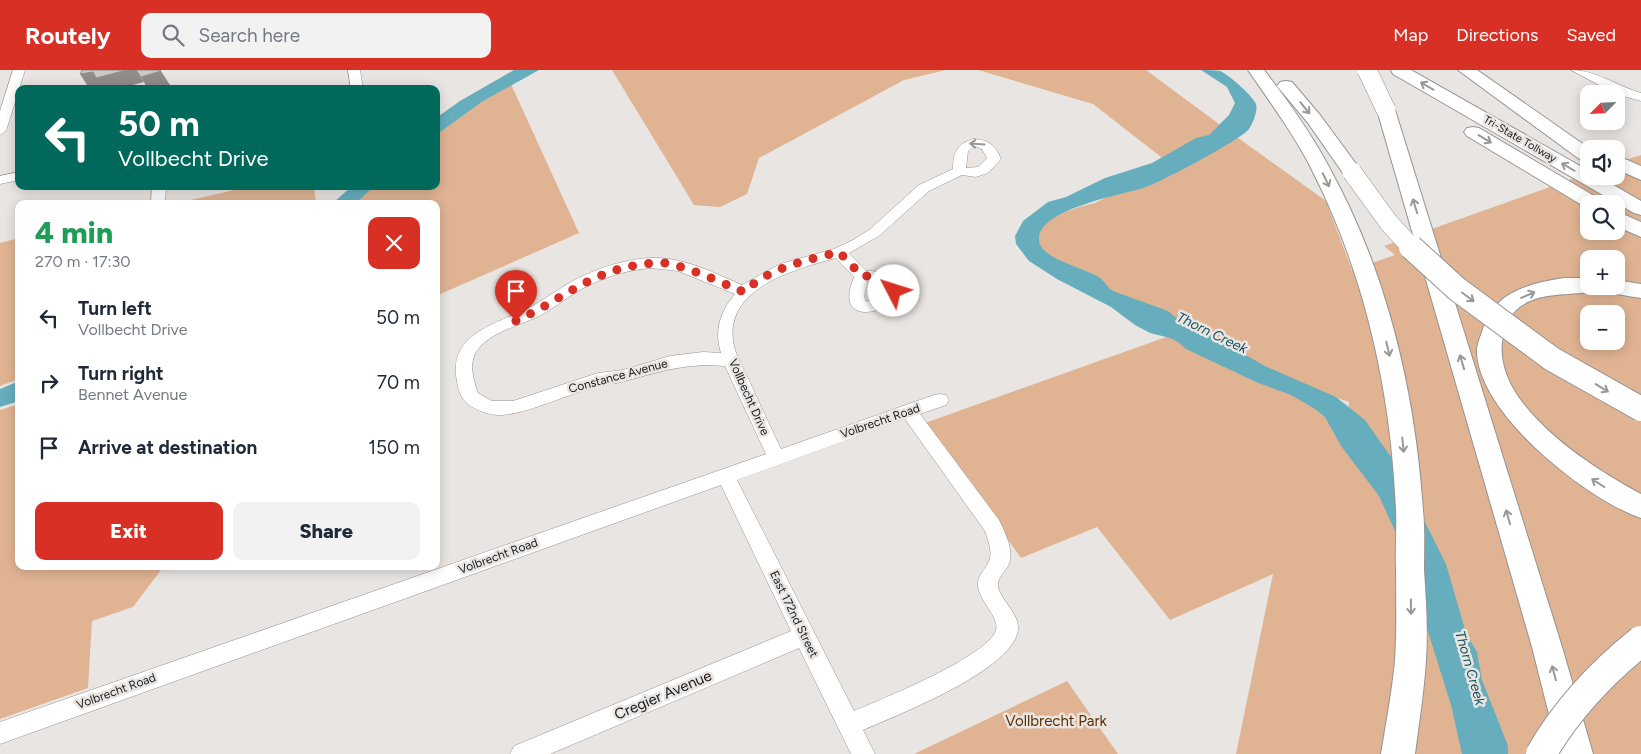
<!DOCTYPE html>
<html lang="en">
<head>
<meta charset="utf-8">
<style>
  :root { --surface:#fff; --page:#f2f2f3; --text:#1f2937; --muted:#747a83; --accent:#d93025 }
  body { margin:0; font-family:Figtree,sans-serif; background:var(--page); color:var(--text); height:100vh; display:flex; flex-direction:column; font-size:19px; white-space:nowrap }
  * { box-sizing:border-box; margin:0 }
  p { font-size:16px; color:var(--muted) }
  .icon { flex:none; width:28px; height:28px; fill:none; stroke:currentColor; stroke-width:2; stroke-linecap:round; stroke-linejoin:round }
  .map { position:relative; flex:1; overflow:hidden }
  .panel { position:absolute; left:15px; top:130px; width:425px; height:370px; display:flex; flex-direction:column; background:var(--surface); border-radius:10px; box-shadow:0 2px 12px #0003 }
  .panel>* { flex:none }
  .guide { position:absolute; left:15px; top:15px; width:425px; height:105px; border-radius:10px; box-shadow:0 2px 12px #0003; background:#00695c; color:#fff; overflow:hidden }
  .needle { width:32px; rotate:246deg }
  .buttons { position:absolute; left:1580px; top:15px; display:grid; gap:10px }
  .buttons a { display:grid; place-items:center; width:45px; height:45px; border-radius:10px; background:var(--surface); box-shadow:0 2px 12px #0003; font-size:25px }
  .pin { position:absolute; display:grid; place-items:center; width:42px; height:42px; color:#fff; margin:-51px -21px; border-radius:50% 50% 50% 0; rotate:-45deg; box-shadow:0 0 5px #0007 }
  .pin .icon { rotate:45deg }
  .me { position:absolute; width:55px; margin:-28px; rotate:310deg; stroke-linejoin:round; filter:drop-shadow(0 0 4px #0008) }
  .turn { display:flex; align-items:center; gap:18px; height:105px; padding:0 20px; font-size:22px }
  .turn .icon { width:65px; height:65px; stroke-width:2.5 }
  .turn b { display:block; font-size:35px; line-height:42px }
  .round { display:grid; place-items:center; flex:none; width:52px; height:52px; border-radius:10px; background:var(--page) }
  .overview { display:flex; align-items:center; justify-content:space-between; height:85px; padding:0 20px }
  h1 { font-size:30px; font-weight:800; line-height:38px; color:#1e9e55 }
  .action { display:flex; gap:10px; margin-top:auto; padding:10px 20px }
  .action a { flex:1; height:58px; border-radius:10px; background:var(--accent); color:#fff; font-size:20px; font-weight:800; line-height:58px; text-align:center }
  .action a+a { background:var(--page); color:var(--text) }
  ul { padding:0; list-style:none }
  li { display:flex; align-items:center; gap:15px; height:65px; padding:0 20px }
  li div { flex:1 }
  li b { display:block; font-size:19px }
  li em { font-style:normal }
  header { display:flex; align-items:center; gap:30px; box-sizing:border-box; height:70px; padding:0 25px; background:var(--accent); color:#fff }
  header strong { font-size:24px }
  nav { display:flex; gap:28px; margin-inline-start:auto; font-size:18px }
  .search { width:350px; height:45px; background:var(--page); display:flex; align-items:center; gap:12px; box-sizing:border-box; padding:0 18px; border-radius:10px; color:var(--muted); font-size:19px }
  .map>svg:first-child { display:block }
  .green { fill:#e0b493; fill-rule:evenodd }
  .water { fill:#66aebd }
  .lines { fill:none; stroke-linecap:round; stroke-linejoin:round }
  .minor-casing { stroke:#969290; stroke-width:1 }
  .highway-casing { stroke:#969290; stroke-width:2 }
  .minor { fill:#fff; fill-rule:evenodd }
  .highway { fill:#fff; fill-rule:evenodd }
  .highway-bridge-far2-casing { stroke:#969290; stroke-width:20; stroke-linecap:butt }
  .highway-bridge-far1-casing { stroke:#969290; stroke-width:26; stroke-linecap:butt }
  .highway-bridge-casing { stroke:#969290; stroke-width:32; stroke-linecap:butt }
  .highway-bridge-far2 { stroke:#fff; stroke-width:19 }
  .highway-bridge-far1 { stroke:#fff; stroke-width:24 }
  .highway-bridge { stroke:#fff; stroke-width:30 }
  .shaded-wall { fill:#8f8c8a }
  .building { fill:#ccc8c5; stroke:#8f8c8a }
  .oneway { stroke:#989897 }
  .route { stroke:#d93025; stroke-width:9; stroke-dasharray:0 16.2 }
  .labels { text-anchor:middle; dominant-baseline:central; stroke-width:5; stroke-linejoin:round; paint-order:stroke }
  .far-street-label { font-size:11px; fill:#1a1918; stroke:#e9e5e2 }
  .street-label { font-size:12px; fill:#1a1918; stroke:#e9e5e2 }
  .water-label { font-size:14px; font-style:italic; fill:#14535e; stroke:#e9e5e2 }
  .near-street-label { font-size:15px; fill:#1a1918; stroke:#e9e5e2 }
  .near-park-label { font-size:15px; fill:#5d3001; stroke:#e9e5e2 }
</style>
</head>
<body>
<header>
<strong>Routely</strong>
<div class="search"><svg class="icon" aria-label="search" viewBox="0 0 24 24"><circle cx="10" cy="10" r="6"/><path d="M15 15l6 6"/></svg>Search here</div>
<nav><a>Map</a><a>Directions</a><a>Saved</a></nav>
</header>
<div class="map">
<svg width="1641" height="684" viewBox="0 0 1641 684">
  <rect width="100%" height="100%" fill="#e9e5e2"/>
  <g class="green">
    <polygon points="612,0 946,0 904,10 759,88 747,124 720,137 694,135"/>
    <polygon points="978,0 1146,0 1227,60 1170,94 1093,34"/>
    <polygon points="510,12 579,163 436,226 436,134 347,134 365,116 436,116 436,60"/>
    <path d="M 1234,65 L 1326,131 L 1352,200 L 1395,185 L 1384,176 L 1589,103 L 1589,106 L 1616,106 L 1616,93 L 1641,85 L 1641,684 L 1236,684 L 1273,504 L 1170,550 L 1097,457 L 1021,488 L 925,353 L 1183,261 L 1330,345 L 1345,371 L 1349,332 L 1275,307 L 1054,192 C 1050,188 1043,183 1040,177 C 1027,150 1077,137 1095,133 ZM 1589,134 L 1616,134 L 1616,161 L 1589,161 ZM 1589,189 L 1616,189 L 1616,216 L 1589,216 ZM 1589,244 L 1616,244 L 1616,271 L 1589,271 Z"/>
    <polygon points="252,116 314,116 316,134 173,134"/>
    <polygon points="19,168 19,309 0,316 0,173"/>
    <polygon points="19,334 19,496 164,496 133,537 92,551 88,618 0,649 0,340"/>
    <polygon points="1067,611 1118,684 914,684"/>
  </g>
  <g class="water">
    <polygon points="514,0 539,0 483,31 436,65 436,48 460,31"/>
    <path d="M 1201,0 C 1207,0 1215,0 1220,1 C 1228,4 1253,26 1256,34 C 1258,41 1253,53 1249,59 C 1242,69 1158,114 1143,118 C 1121,125 1039,139 1039,169 C 1038,189 1087,198 1100,208 C 1105,212 1108,218 1113,221 L 1168,241 L 1181,252 L 1207,263 L 1265,296 L 1336,327 L 1365,350 L 1396,394 L 1446,494 L 1466,563 L 1477,582 L 1482,610 L 1508,676 L 1508,684 L 1462,684 L 1451,635 L 1400,472 L 1379,426 L 1341,376 L 1325,347 L 1315,339 L 1291,325 L 1256,312 L 1186,279 L 1178,272 L 1170,268 L 1150,263 L 1135,255 L 1111,237 L 1057,209 L 1029,191 L 1016,174 L 1015,166 L 1023,151 L 1048,132 L 1066,127 L 1105,108 L 1152,93 L 1196,68 L 1209,65 L 1229,45 L 1235,33 L 1227,17 Z"/>
    <polygon points="352,116 374,116 355,134 332,134"/>
    <polygon points="19,311 19,331 0,337 0,319"/>
  </g>
  <g class="lines">
    <defs>
      <g id="minor">
        <polygon points="13,0 25,0 6,61 0,65 0,41"/>
        <polygon points="348,0 360,0 363,19 351,19"/>
        <path d="M 1571,0 C 1596,0 1617,16 1641,23 L 1641,31 L 1616,24 Z"/>
        <path d="M 974,69 C 988,70 996,75 1001,89 L 988,103 L 976,107 L 962,105 L 929,121 L 879,166 L 849,183 L 866,201 L 873,201 L 893,207 L 901,221 L 897,231 C 870,248 837,249 854,207 L 836,188 C 797,199 726,216 733,271 C 735,284 743,298 749,310 C 759,333 770,356 781,379 L 934,325 L 940,324 L 946,325 L 949,330 L 946,335 L 920,344 L 999,450 C 1005,463 1014,479 1009,494 C 1006,501 996,509 998,517 C 1002,532 1018,542 1018,558 C 1017,599 897,645 863,660 L 875,684 L 851,684 L 799,578 L 550,684 L 510,684 L 514,676 L 791,561 L 721,415 L 0,674 L 0,652 L 766,384 L 725,296 C 685,293 663,301 625,311 C 617,314 608,313 599,315 C 591,317 582,321 574,324 C 551,331 526,343 502,345 C 490,346 471,339 464,330 C 459,324 457,313 456,305 C 451,262 502,252 531,237 C 543,230 554,222 566,215 C 591,200 623,189 652,188 C 684,187 714,203 742,215 L 780,194 L 834,179 L 853,170 L 869,160 L 919,115 L 953,99 C 953,83 957,73 974,69 ZM 975,76 L 982,79 L 987,88 L 978,97 L 966,98 L 968,81 ZM 651,198 L 678,201 L 735,224 C 720,242 714,261 721,283 L 703,282 L 670,286 L 623,300 L 598,303 L 513,331 L 492,331 L 478,323 C 473,310 469,294 476,282 C 489,262 519,256 539,246 C 553,239 565,229 578,221 C 601,208 625,200 651,198 ZM 868,211 L 882,214 L 885,224 L 866,232 L 864,226 ZM 905,349 L 985,461 C 988,470 993,482 989,491 C 986,499 977,505 978,515 C 978,530 1000,547 996,560 C 989,586 880,630 854,641 L 737,410 Z"/>
        <polygon points="19,102 19,110 0,114 0,106"/>
        <polygon points="152,116 166,116 165,134 151,134"/>
      </g>
      <g id="highway">
        <path d="M 1248,0 L 1264,0 C 1288,31 1311,63 1329,97 C 1387,202 1415,321 1423,440 C 1425,460 1424,480 1424,500 C 1426,530 1428,560 1426,590 C 1424,622 1419,653 1415,684 L 1381,684 C 1386,653 1392,622 1395,591 C 1397,560 1396,530 1396,500 C 1395,480 1397,460 1396,440 C 1391,321 1365,204 1311,98 C 1293,63 1270,32 1248,0 Z"/>
        <polygon points="1391,0 1411,0 1589,101 1589,106 1598,106 1641,131 1641,145 1634,143 1393,4"/>
        <polygon points="1458,0 1477,0 1590,79 1589,93 1582,91"/>
        <polygon points="1286,11 1292,12 1320,45 1362,102 1359,106 1352,108 1345,106 1308,53 1277,16 1280,12"/>
        <polygon points="1386,35 1392,36 1395,40 1562,577 1593,684 1559,684 1532,577 1377,40 1380,36"/>
        <polygon points="1473,57 1479,58 1601,130 1604,134 1589,134 1589,139 1587,138 1467,66 1464,62 1467,58"/>
        <polygon points="1616,85 1641,96 1641,110 1616,99"/>
        <polygon points="1616,141 1641,152 1641,167 1616,156"/>
        <path d="M 1564,208 L 1589,208 L 1589,216 L 1616,216 L 1616,210 L 1641,214 L 1641,228 C 1626,226 1611,222 1596,221 C 1594,220 1592,222 1589,222 C 1562,226 1526,221 1509,249 C 1506,254 1505,261 1503,267 C 1498,288 1507,311 1519,328 C 1549,369 1597,400 1641,424 L 1641,448 C 1587,430 1474,341 1477,278 C 1478,272 1481,265 1483,259 C 1493,223 1529,213 1564,208 Z"/>
      </g>
    </defs>
    <use href="#minor" class="minor-casing"/>
    <use href="#highway" class="highway-casing"/>
    <use href="#minor" class="minor"/>
    <use href="#highway" class="highway"/>
    <defs>
      <g id="highway-bridge-far2">
        <polyline points="1367,0 1386,40"/>
        <polyline points="1352,102 1389,153 1412,178"/>
      </g>
      <polyline id="highway-bridge-far1" points="1411,177 1457,219 1552,289 1641,339"/>
      <path id="highway-bridge" d="M 1541,684 C 1567,639 1601,603 1641,571"/>
    </defs>
    <use href="#highway-bridge-far2" class="highway-bridge-far2-casing"/>
    <use href="#highway-bridge-far1" class="highway-bridge-far1-casing"/>
    <use href="#highway-bridge" class="highway-bridge-casing"/>
    <use href="#highway-bridge-far2" class="highway-bridge-far2"/>
    <use href="#highway-bridge-far1" class="highway-bridge-far1"/>
    <use href="#highway-bridge" class="highway-bridge"/>
  </g>
  <g class="shaded-wall">
    <polygon points="127,0 136,0 144,12 118,19 103,19 101,16 89,18 80,4 93,2"/>
    <polygon points="161,1 170,15 159,19 148,19 141,7"/>
  </g>
  <g class="building">
    <polygon points="82,0 127,0 96,8 93,2 80,4"/>
    <polygon points="136,0 160,0 161,1 141,7"/>
  </g>
  <defs><path id="oneway-shaft" d="M-6 0H5M1.5-3L5.5 0L1.5 3" fill="none" stroke-width="1.6" stroke-linecap="round" stroke-linejoin="round" transform="scale(1.25)"/></defs>
  <g class="oneway">
    <use href="#oneway-shaft" transform="translate(1427 16) rotate(-150)"/>
    <use href="#oneway-shaft" transform="translate(1305 38) rotate(51)"/>
    <use href="#oneway-shaft" transform="translate(1485 69) rotate(31)"/>
    <use href="#oneway-shaft" transform="translate(977 74) rotate(-176)"/>
    <use href="#oneway-shaft" transform="translate(1568 97) rotate(-150)"/>
    <use href="#oneway-shaft" transform="translate(1326 110) rotate(64)"/>
    <use href="#oneway-shaft" transform="translate(1415 136) rotate(-107)"/>
    <use href="#oneway-shaft" transform="translate(1528 225) rotate(-23)"/>
    <use href="#oneway-shaft" transform="translate(1468 227) rotate(37)"/>
    <use href="#oneway-shaft" transform="translate(1388 279) rotate(77)"/>
    <use href="#oneway-shaft" transform="translate(1462 292) rotate(-107)"/>
    <use href="#oneway-shaft" transform="translate(1602 318) rotate(31)"/>
    <use href="#oneway-shaft" transform="translate(1403 375) rotate(84)"/>
    <use href="#oneway-shaft" transform="translate(1598 413) rotate(-148)"/>
    <use href="#oneway-shaft" transform="translate(1508 447) rotate(-106)"/>
    <use href="#oneway-shaft" transform="translate(1411 537) rotate(89)"/>
    <use href="#oneway-shaft" transform="translate(1554 603) rotate(-105)"/>
  </g>
  <g class="lines">
    <path class="route" d="M 516,251 C 558,232 590,202 638,195 C 646,194 656,192 665,193 C 692,198 719,212 744,222 C 768,198 807,190 839,182 L 862,206 L 873,206 L 888,211 L 894,221"/>
  </g>
  <g class="labels">
    <g class="far-street-label">
      <text transform="translate(1520 69) rotate(30)">Tri-State Tollway</text>
    </g>
    <g class="street-label">
      <text transform="translate(618 306) rotate(-15)">Constance Avenue</text>
      <text transform="translate(749 327) rotate(66)">Vollbecht Drive</text>
      <text transform="translate(880 351) rotate(-19)">Volbrecht Road</text>
      <text transform="translate(498 486) rotate(-20)">Volbrecht Road</text>
      <text transform="translate(794 544) rotate(64)">East 172nd Street</text>
      <text transform="translate(116 621) rotate(-20)">Volbrecht Road</text>
    </g>
    <g class="water-label">
      <text transform="translate(1212 263) rotate(26)">Thorn Creek</text>
      <text transform="translate(1470 598) rotate(74)">Thorn Creek</text>
    </g>
    <g class="near-street-label">
      <text transform="translate(663 625) rotate(-23)">Cregier Avenue</text>
    </g>
    <g class="near-park-label">
      <text x="1056" y="651">Vollbrecht Park</text>
    </g>
  </g>
</svg>
<div class="buttons">
<a><svg class="needle" viewBox="-14 -14 28 28"><path d="M0-13l5 13h-10z" fill="#e53935"/><path d="M0 13l5-13h-10z" fill="#747a83"/></svg></a>
<a><svg class="icon" aria-label="sound" viewBox="0 0 24 24"><path d="M4 9h4l5-4v14l-5-4H4zM17 9q2 3 0 6"/></svg></a>
<a><svg class="icon" aria-label="search" viewBox="0 0 24 24"><circle cx="10" cy="10" r="6"/><path d="M15 15l6 6"/></svg></a>
<a>+</a>
<a>−</a>
</div>
<div class="pin" style="left:516px;top:251px;background:#d93025"><svg class="icon" aria-label="arrive" viewBox="0 0 24 24"><path d="M6 21V4h12l-3 4 3 4H6"/></svg></div>
<svg class="me" style="left:894px;top:221px" viewBox="-20 -20 40 40"><circle r="19" fill="#fff"/><path d="M0-13L10 11 0 6-10 11z" fill="#d93025"/></svg>
<div class="guide">
<div class="turn"><svg class="icon" aria-label="left" viewBox="0 0 24 24"><path d="M17 20v-9H6M10 6l-5 5 5 5"/></svg><div><b>50 m</b>Vollbecht Drive</div></div>
</div>
<section class="panel">
<div class="overview"><div><h1>4 min</h1><p>270 m · 17:30</p></div><a class="round" style="background:#d93025;color:#fff"><svg class="icon" aria-label="close" viewBox="0 0 24 24"><path d="M6 6l12 12M18 6L6 18"/></svg></a></div>
<ul>
<li><svg class="icon" aria-label="left" viewBox="0 0 24 24"><path d="M17 20v-9H6M10 6l-5 5 5 5"/></svg><div><b>Turn left</b><p>Vollbecht Drive</p></div><em>50 m</em></li>
<li><svg class="icon" aria-label="right" viewBox="0 0 24 24"><path d="M7 20v-9h11M14 6l5 5-5 5"/></svg><div><b>Turn right</b><p>Bennet Avenue</p></div><em>70 m</em></li>
<li><svg class="icon" aria-label="arrive" viewBox="0 0 24 24"><path d="M6 21V4h12l-3 4 3 4H6"/></svg><div><b>Arrive at destination</b></div><em>150 m</em></li>
</ul>
<div class="action"><a>Exit</a><a>Share</a></div>
</section>
</div>
</body>
</html>
